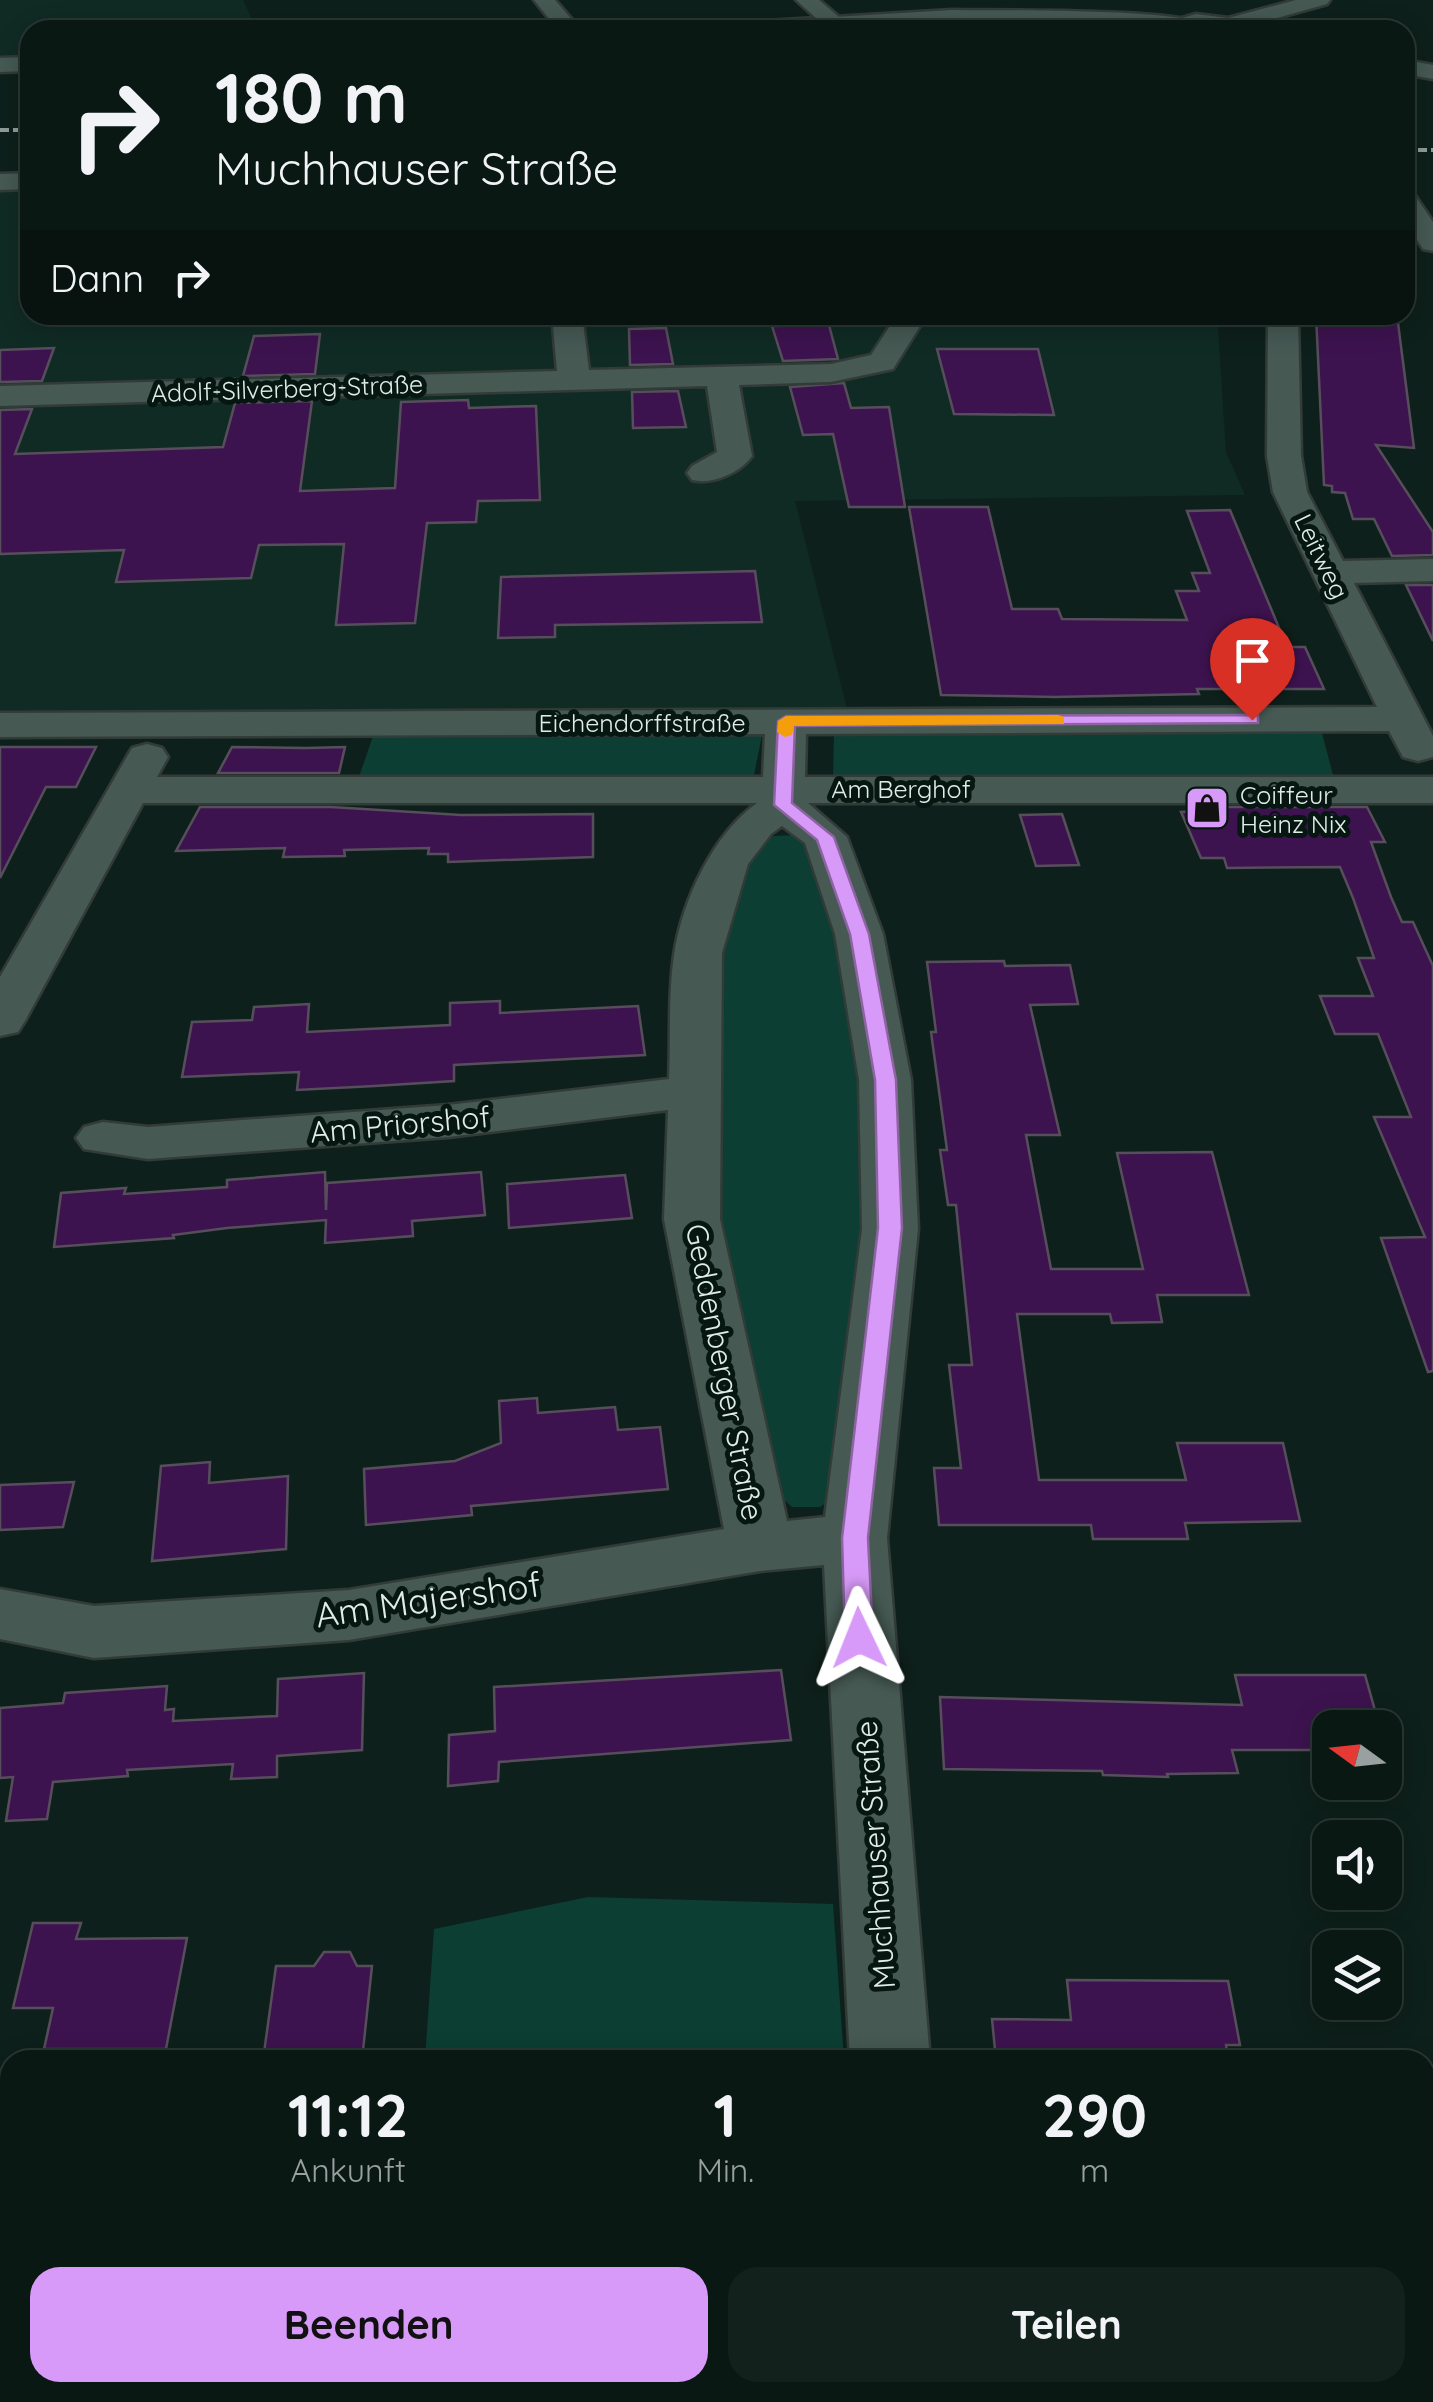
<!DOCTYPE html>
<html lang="de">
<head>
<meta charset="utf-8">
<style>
  :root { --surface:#0a1814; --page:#13211d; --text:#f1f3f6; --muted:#99a0a0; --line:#2a3734; --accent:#d89af8 }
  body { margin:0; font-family:Quicksand,sans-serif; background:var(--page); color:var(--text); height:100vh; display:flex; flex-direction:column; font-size:38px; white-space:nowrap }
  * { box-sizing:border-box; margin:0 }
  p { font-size:32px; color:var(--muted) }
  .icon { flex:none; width:55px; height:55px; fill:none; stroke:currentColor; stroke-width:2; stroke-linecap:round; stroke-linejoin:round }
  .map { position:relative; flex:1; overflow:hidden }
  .panel { position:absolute; left:0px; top:2050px; width:1435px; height:352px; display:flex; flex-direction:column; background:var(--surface); border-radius:30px 30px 0 0; box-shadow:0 5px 25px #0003,0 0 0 2px var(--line) }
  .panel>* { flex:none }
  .guide { position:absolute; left:20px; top:20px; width:1395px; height:305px; border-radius:30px; box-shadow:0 5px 25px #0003,0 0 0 2px var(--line); background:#0a1814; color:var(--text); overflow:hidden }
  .needle { width:65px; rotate:285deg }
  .tools { position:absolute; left:1312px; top:1710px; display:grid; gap:20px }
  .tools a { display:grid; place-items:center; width:90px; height:90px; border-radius:20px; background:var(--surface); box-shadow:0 5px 25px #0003,0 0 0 2px var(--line); font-size:50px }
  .pin { position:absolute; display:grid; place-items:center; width:85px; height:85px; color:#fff; margin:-102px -42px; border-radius:50% 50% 50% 0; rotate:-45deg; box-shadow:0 0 10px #0007 }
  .pin .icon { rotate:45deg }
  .me { position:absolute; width:110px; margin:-55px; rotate:358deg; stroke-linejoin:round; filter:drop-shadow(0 0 8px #0008) }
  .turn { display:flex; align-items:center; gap:35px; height:210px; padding:0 30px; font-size:45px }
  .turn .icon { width:130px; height:130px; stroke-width:2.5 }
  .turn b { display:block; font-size:70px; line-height:85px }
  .then { display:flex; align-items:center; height:95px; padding:0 30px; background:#0003; gap:20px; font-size:38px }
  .eta { display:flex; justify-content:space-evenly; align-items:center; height:170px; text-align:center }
  .eta b { font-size:60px; font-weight:700; line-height:70px }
  .cta { display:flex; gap:20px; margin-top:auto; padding:20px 30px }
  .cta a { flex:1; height:115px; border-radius:30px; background:var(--accent); color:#111; font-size:40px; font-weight:700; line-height:115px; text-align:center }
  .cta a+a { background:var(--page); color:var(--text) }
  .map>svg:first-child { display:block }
  .built { fill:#102b24 }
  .green { fill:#0c3e33 }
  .building { fill:#3d134f; stroke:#574e5c; stroke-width:2.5 }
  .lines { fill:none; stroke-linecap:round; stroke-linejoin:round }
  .minor-casing { stroke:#323b38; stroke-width:5 }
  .tertiary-casing { stroke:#323b38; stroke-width:5 }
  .minor { fill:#465953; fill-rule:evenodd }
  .tertiary { fill:#465953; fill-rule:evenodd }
  .rail { stroke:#8f9d99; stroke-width:4; stroke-dasharray:9 4; stroke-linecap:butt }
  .route { fill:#d89af8; stroke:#8c64a1; stroke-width:2.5 }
  .slow { fill:#f59e0b }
  .labels { text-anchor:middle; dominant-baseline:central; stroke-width:10; stroke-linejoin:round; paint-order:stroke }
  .far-street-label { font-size:25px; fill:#e1ece9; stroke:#061712 }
  .far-poi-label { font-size:25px; fill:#e1ece9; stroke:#061712; text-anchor:start }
  .street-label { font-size:30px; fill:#e1ece9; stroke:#061712 }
  .near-street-label { font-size:35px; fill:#e1ece9; stroke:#061712 }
</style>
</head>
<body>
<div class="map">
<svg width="1433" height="2402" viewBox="0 0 1433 2402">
  <rect width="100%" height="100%" fill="#0e201b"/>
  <g class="built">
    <polygon points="0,0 243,0 257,30 30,30 30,60 0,61"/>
    <polygon points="30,186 30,315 1217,315 1226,452 1245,495 795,501 850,721 0,716 0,187"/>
  </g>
  <g class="green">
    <polygon points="1321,729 1334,779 833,779 834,734"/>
    <polygon points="375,730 763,730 753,780 359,777"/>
    <polygon points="796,835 810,841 835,901 859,1040 866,1205 839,1494 820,1507 792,1507 773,1490 711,1215 717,1010 726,925 756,844 774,836"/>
    <polygon points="588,1897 833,1904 844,2060 425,2060 434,1929"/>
    <polygon points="400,2392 870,2392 870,2402 399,2402"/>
  </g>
  <g class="building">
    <polygon points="1316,315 1397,315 1414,448 1376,445 1433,532 1433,555 1392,556 1374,519 1353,519 1345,493 1332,492 1332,486 1324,485"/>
    <polygon points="829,325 838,359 783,361 772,326"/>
    <polygon points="666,328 673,364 630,365 629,329"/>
    <polygon points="320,334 315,374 243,376 254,336"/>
    <polygon points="54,348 42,381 0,382 0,350"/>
    <polygon points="937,349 1038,349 1054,415 954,414"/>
    <polygon points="844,383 851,408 889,407 905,507 849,507 833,434 803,435 790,387"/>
    <polygon points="678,391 686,427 633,428 632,392"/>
    <polygon points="468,400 469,408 536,406 540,500 478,501 476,522 427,523 415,623 336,625 344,544 259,545 251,578 116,582 124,550 0,554 0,410 32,409 15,454 223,447 235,403 312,401 300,491 395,488 401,402"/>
    <polygon points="909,507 988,507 1012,609 1058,609 1062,619 1187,620 1176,591 1199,591 1192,573 1210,573 1187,511 1230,510 1287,647 1305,647 1324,689 1197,689 1199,694 1055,697 941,695"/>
    <polygon points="755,571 762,622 555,625 555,637 498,638 501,577"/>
    <polygon points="1406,585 1433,585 1433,641"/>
    <polygon points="0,747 96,747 76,787 46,787 0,878"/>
    <polygon points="232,747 306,748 345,747 339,773 218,773"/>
    <polygon points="200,807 331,807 461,815 593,814 593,857 448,862 448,854 428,854 429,848 344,850 345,856 283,857 285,848 176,851"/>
    <polygon points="1224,807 1367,807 1385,842 1371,842 1391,897 1402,922 1413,922 1433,966 1433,1371 1428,1372 1381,1238 1425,1237 1374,1117 1411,1117 1378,1034 1335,1034 1320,996 1373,996 1358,958 1374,958 1353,898 1340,867 1227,868 1224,858 1201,858 1181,812 1225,810"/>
    <polygon points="1062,814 1079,865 1036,866 1020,815"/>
    <polygon points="1004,961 1005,966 1070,965 1078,1004 1030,1005 1060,1135 1026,1135 1051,1269 1143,1269 1117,1153 1212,1152 1249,1295 1157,1295 1162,1322 1112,1323 1110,1314 1017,1314 1039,1480 1186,1480 1177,1443 1283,1443 1300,1521 1185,1523 1188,1539 1093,1539 1091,1525 939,1525 934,1468 961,1468 949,1365 972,1365 956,1205 948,1205 940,1150 947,1150 931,1032 936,1032 927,962"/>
    <polygon points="500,1001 500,1013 638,1006 645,1055 454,1065 454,1081 375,1086 297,1090 299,1072 182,1077 192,1022 252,1020 254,1007 309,1004 307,1032 450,1025 450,1003"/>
    <polygon points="325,1172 326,1210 327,1183 481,1172 485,1215 412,1221 413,1236 325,1243 326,1220 227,1228 173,1235 174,1238 54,1247 61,1193 126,1188 124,1194 227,1187 227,1180"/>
    <polygon points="625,1175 632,1218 509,1228 507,1184"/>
    <polygon points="537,1398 538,1413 615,1407 618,1430 660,1427 668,1489 471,1506 472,1515 366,1525 364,1469 455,1461 501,1443 499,1401"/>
    <polygon points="210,1462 209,1483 288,1476 286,1549 152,1561 161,1466"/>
    <polygon points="74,1482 63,1527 0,1530 0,1485"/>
    <polygon points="781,1670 791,1740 499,1762 498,1781 448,1786 449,1735 495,1731 494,1687"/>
    <polygon points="364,1673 362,1750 277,1756 277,1777 231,1779 233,1764 127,1770 128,1776 53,1782 47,1819 6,1821 13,1777 0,1778 0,1708 63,1703 65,1693 167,1686 165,1710 174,1709 173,1721 277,1716 278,1679"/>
    <polygon points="1235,1675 1365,1675 1380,1728 1330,1728 1330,1750 1232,1750 1238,1773 1167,1774 1168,1777 1103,1775 1102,1771 944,1769 940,1697 1242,1705"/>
    <polygon points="33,1923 81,1923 76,1939 187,1938 166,2049 44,2049 53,2008 13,2008"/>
    <polygon points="324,1952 350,1952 357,1966 372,1966 362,2060 263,2060 276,1966 314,1966"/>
    <polygon points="1067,1980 1228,1981 1240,2045 1226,2045 1228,2060 996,2060 992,2019 1071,2020"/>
  </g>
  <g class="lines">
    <defs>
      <g id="minor">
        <polygon points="534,0 555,0 581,30 558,30"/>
        <polygon points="796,0 819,0 845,22 842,27 826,27"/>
        <polygon points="1296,0 1330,0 1327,4 1234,30 1197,27 1155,30 1158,25 1196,14 1228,18"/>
        <polygon points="30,173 30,189 0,190 0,174"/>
        <polygon points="1405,192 1414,194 1433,222 1433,251 1423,249 1405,221"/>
        <path d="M 552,315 L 582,315 L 589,370 L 831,364 L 871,355 L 897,315 L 927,315 L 893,369 L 831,382 L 739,385 L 752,456 C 740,473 712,485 692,480 L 687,473 L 692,466 L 717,452 L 707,386 L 0,406 L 0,386 L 557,371 Z"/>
        <path d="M 1268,315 L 1298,315 L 1301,456 L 1307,492 L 1343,561 L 1433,559 L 1433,581 L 1354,583 L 1433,736 L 1433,757 L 1418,761 L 1403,757 L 1389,731 L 806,734 L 805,777 L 1433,777 L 1433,803 L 808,803 L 847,837 L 883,934 L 911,1080 L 918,1229 L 887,1538 L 930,2060 L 850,2060 L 824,1565 L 760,1571 L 349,1640 L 94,1658 L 0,1639 L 0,1589 L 94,1606 L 349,1590 L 724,1529 L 664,1219 L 668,1110 L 448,1137 L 148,1159 L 84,1149 L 76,1138 L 84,1127 L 103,1122 L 148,1127 L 448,1105 L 669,1079 C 671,1038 668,995 674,955 C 682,901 713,834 757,803 L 143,803 L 25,1021 L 18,1032 L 0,1036 L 0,977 L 132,748 L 147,744 L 162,748 L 168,757 L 157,777 L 763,777 L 765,734 L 0,737 L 0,713 L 1377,707 L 1273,492 L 1267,456 ZM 782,826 L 805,843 L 835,934 L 859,1080 L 862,1229 L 825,1517 L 787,1521 L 720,1219 L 722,953 L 748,864 L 771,834 Z"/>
        <rect x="0" y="2083" width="10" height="76"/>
        <polygon points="862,2392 950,2392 951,2402 861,2402"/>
      </g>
      <g id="tertiary">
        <path d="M 952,10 C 996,11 1198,7 1222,30 L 952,22 L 834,30 L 721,30 L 732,23 Z"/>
        <polygon points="30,57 30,71 0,72 0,58"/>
        <polygon points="1405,60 1433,65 1433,79 1405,74"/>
      </g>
    </defs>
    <use href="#minor" class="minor-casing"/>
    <use href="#tertiary" class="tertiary-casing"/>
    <use href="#minor" class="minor"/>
    <use href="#tertiary" class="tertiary"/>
    <g class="rail">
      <polyline points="0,130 30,130"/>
      <polyline points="1405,150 1433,150"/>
    </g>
  </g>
  <polygon class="route" points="1252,715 1258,716 1258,723 795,726 792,803 834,837 869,934 896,1080 902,1228 868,1538 873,1638 869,1645 859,1648 849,1645 845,1638 842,1538 878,1228 875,1080 850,934 817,840 774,805 778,721 786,716"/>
  <polygon class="slow" points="1058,715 1064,717 1064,724 794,726 792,735 785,737 777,732 778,721 786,716"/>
  <defs>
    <symbol id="shop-square" viewBox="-11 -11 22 22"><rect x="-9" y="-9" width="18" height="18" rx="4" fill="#d89af8" stroke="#061712"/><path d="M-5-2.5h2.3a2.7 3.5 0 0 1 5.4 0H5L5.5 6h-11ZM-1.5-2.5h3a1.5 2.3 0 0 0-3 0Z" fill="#111"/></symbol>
  </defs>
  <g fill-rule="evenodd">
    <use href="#shop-square" x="1182" y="783" width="50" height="50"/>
  </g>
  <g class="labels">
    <g class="far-street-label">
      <text transform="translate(287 388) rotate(-2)">Adolf-Silverberg-Straße</text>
      <text transform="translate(1322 556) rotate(64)">Leitweg</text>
      <text x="642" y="722">Eichendorffstraße</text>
      <text x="901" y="788">Am Berghof</text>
    </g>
    <g class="far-poi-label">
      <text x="1240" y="794">Coiffeur<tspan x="1240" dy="29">Heinz Nix</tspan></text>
    </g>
    <g class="street-label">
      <text transform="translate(400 1124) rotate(-5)">Am Priorshof</text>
      <text transform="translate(725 1372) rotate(79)">Geddenberger Straße</text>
      <text transform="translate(875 1855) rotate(-94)">Muchhauser Straße</text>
    </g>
    <g class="near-street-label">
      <text transform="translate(428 1599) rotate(-8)">Am Majershof</text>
    </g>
  </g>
</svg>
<div class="tools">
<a><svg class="needle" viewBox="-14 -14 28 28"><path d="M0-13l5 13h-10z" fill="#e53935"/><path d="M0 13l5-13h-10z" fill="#99a0a0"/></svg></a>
<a><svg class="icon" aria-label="sound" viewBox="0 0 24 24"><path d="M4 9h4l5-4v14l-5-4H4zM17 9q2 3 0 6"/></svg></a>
<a><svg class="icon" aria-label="layers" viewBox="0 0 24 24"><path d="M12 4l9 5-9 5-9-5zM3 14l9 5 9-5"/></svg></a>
</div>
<div class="pin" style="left:1252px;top:720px;background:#d93025"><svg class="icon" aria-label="arrive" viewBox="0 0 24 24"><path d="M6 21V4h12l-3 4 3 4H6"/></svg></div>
<svg class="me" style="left:859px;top:1638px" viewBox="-20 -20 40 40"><path d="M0-17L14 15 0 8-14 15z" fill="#d89af8" stroke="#fff" stroke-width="4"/></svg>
<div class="guide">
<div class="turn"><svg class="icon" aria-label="right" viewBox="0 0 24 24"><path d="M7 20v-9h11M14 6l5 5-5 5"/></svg><div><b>180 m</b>Muchhauser Straße</div></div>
<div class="then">Dann<svg class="icon" aria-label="right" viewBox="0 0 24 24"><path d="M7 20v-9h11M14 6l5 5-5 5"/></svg></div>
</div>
<section class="panel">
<div class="eta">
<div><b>11:12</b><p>Ankunft</p></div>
<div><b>1</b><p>Min.</p></div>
<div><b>290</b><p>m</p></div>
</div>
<div class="cta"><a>Beenden</a><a>Teilen</a></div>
</section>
</div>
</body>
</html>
